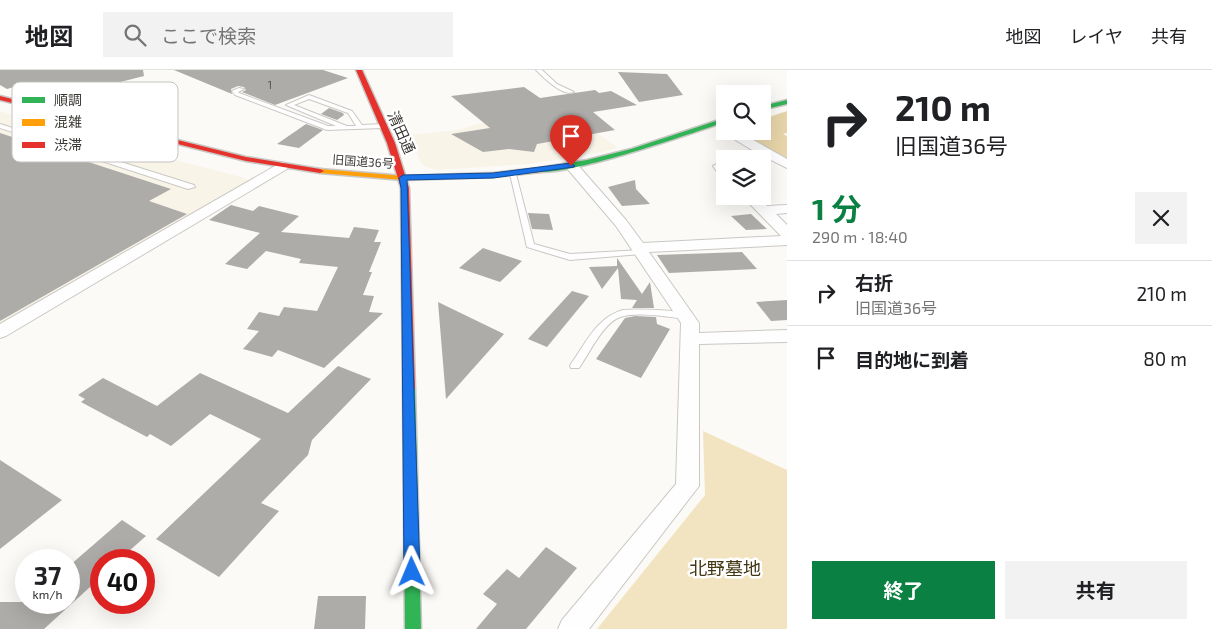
<!DOCTYPE html>
<html lang="ja">
<head>
<meta charset="utf-8">
<style>
  :root { --surface:#fff; --page:#f2f2f2; --text:#202124; --muted:#757577; --line:#e0e0e0; --accent:#0b8043 }
  body { margin:0; font-family:"Exo 2","Noto Sans JP",sans-serif; background:var(--page); color:var(--text); height:100vh; display:flex; flex-direction:column; font-size:19px; white-space:nowrap }
  * { box-sizing:border-box; margin:0 }
  p { font-size:16px; color:var(--muted) }
  .icon { flex:none; width:28px; height:28px; fill:none; stroke:currentColor; stroke-width:2; stroke-linecap:round; stroke-linejoin:round }
  .map { position:relative; flex:1; overflow:hidden }
  .side { display:flex; flex-direction:column; background:var(--surface); width:425px }
  .side>* { flex:none }
  .banner { background:#fff; color:var(--text); overflow:hidden }
  .buttons { position:absolute; left:716px; top:15px; display:grid; gap:10px }
  .buttons a { display:grid; place-items:center; width:55px; height:55px; border-radius:0px; background:var(--surface); box-shadow:0 5px 20px #0002; font-size:25px }
  .speed { position:absolute; left:15px; top:479px; display:flex; gap:10px; font-size:25px; font-weight:700; text-align:center }
  .speed>* { display:grid; place-content:center; width:65px; height:65px; border-radius:50%; background:var(--surface); box-shadow:0 5px 20px #0002; line-height:1 }
  .speed small { font-size:12px; font-weight:400 }
  .speed .limit { border:8px solid #d22; background:#fff; color:#111 }
  .pin { position:absolute; display:grid; place-items:center; width:42px; height:42px; color:#fff; margin:-51px -21px; border-radius:50% 50% 50% 0; rotate:-45deg; box-shadow:0 0 5px #0007 }
  .pin .icon { rotate:45deg }
  .me { position:absolute; width:55px; margin:-28px; rotate:359deg; stroke-linejoin:round; filter:drop-shadow(0 0 4px #0008) }
  .turn { display:flex; align-items:center; gap:18px; height:105px; padding:0 25px; font-size:22px }
  .turn .icon { width:65px; height:65px; stroke-width:2.5 }
  .turn b { display:block; font-size:35px; line-height:42px }
  .round { display:grid; place-items:center; flex:none; width:52px; height:52px; border-radius:0px; background:var(--page) }
  .head { display:flex; align-items:center; justify-content:space-between; height:85px; padding:0 25px }
  h1 { font-size:30px; font-weight:700; line-height:38px; color:var(--accent) }
  .cta { display:flex; gap:10px; margin-top:auto; padding:10px 25px }
  .cta a { flex:1; height:58px; border-radius:0px; background:var(--accent); color:#fff; font-size:20px; font-weight:700; line-height:58px; text-align:center }
  .cta a+a { background:var(--page); color:var(--text) }
  ul { padding:0; list-style:none }
  li { display:flex; align-items:center; gap:15px; height:65px; padding:0 25px; border-top:1px solid var(--line) }
  li div { flex:1 }
  li b { display:block; font-size:19px }
  li em { font-style:normal }
  header { display:flex; align-items:center; gap:30px; box-sizing:border-box; height:70px; padding:0 25px; background:var(--surface); border-bottom:1px solid var(--line) }
  header strong { font-size:24px }
  nav { display:flex; gap:28px; margin-inline-start:auto; font-size:18px }
  .search { width:350px; height:45px; background:var(--page); display:flex; align-items:center; gap:12px; box-sizing:border-box; padding:0 18px; border-radius:0px; color:var(--muted); font-size:19px }
  main { display:flex; flex:1; min-height:0 }
  .map>svg:first-child { display:block }
  .built { fill:#f9f4e8 }
  .green { fill:#f3e4c1 }
  .forest { fill:#e7d5a9 }
  .building { fill:#aeaca9 }
  .lines { fill:none; stroke-linecap:round; stroke-linejoin:round }
  .lane-casing { stroke:#cac8c5; stroke-width:2 }
  .street-casing { stroke:#cac8c5; stroke-width:2 }
  .fast-casing { stroke:#cac8c5; stroke-width:3 }
  .slow-casing { stroke:#cac8c5; stroke-width:3 }
  .jam-casing { stroke:#cac8c5; stroke-width:3 }
  .lane { fill:#fffefe; fill-rule:evenodd }
  .street { fill:#fffefe; fill-rule:evenodd }
  .fast { fill:#30b455; fill-rule:evenodd }
  .slow { fill:#ff9f0a; fill-rule:evenodd }
  .jam { fill:#e5322d; fill-rule:evenodd }
  .route { fill:#1a73e8; stroke:#114b97 }
  .labels { text-anchor:middle; dominant-baseline:central; stroke-width:5; stroke-linejoin:round; paint-order:stroke }
  .far-number-label { font-size:11px; fill:#575550 }
  .far-street-label { font-size:12px; fill:#3a3833; stroke:#fff }
  .street-label { font-size:15px; fill:#3a3833; stroke:#fff }
  .near-park-label { font-size:18px; fill:#443715; stroke:#fff }
  .key { fill:#fff; stroke:#c4c3c2; stroke-width:1 }
  .key-label { font-size:14px; fill:#3a3833 }
</style>
</head>
<body>
<header>
<strong>地図</strong>
<div class="search"><svg class="icon" aria-label="search" viewBox="0 0 24 24"><circle cx="10" cy="10" r="6"/><path d="M15 15l6 6"/></svg>ここで検索</div>
<nav><a>地図</a><a>レイヤ</a><a>共有</a></nav>
</header>
<main>
<div class="map">
<svg width="787" height="559" viewBox="0 0 787 559">
  <rect width="100%" height="100%" fill="#fcfaf7"/>
  <g class="built">
    <polygon points="0,41 98,70 245,108 250,111 0,254"/>
    <polygon points="568,41 618,78 592,84 529,94 437,100 423,96 407,65 458,60 477,54"/>
  </g>
  <polygon class="green" points="703,361 787,400 787,559 597,559 705,425"/>
  <polygon class="forest" points="787,41 787,63 783,64 787,66 787,89 738,61 762,61 763,49"/>
  <g class="building">
    <polygon points="0,0 143,0 144,6 69,25 24,14 7,19 0,15"/>
    <polygon points="174,0 323,0 348,8 275,35 242,22 246,20 244,17 238,16 231,19 232,24"/>
    <polygon points="618,2 667,4 683,25 639,32"/>
    <polygon points="524,17 540,28 595,20 599,23 611,21 637,35 593,42 615,60 537,74 534,82 509,79 483,82 451,64 490,58 451,26"/>
    <polygon points="329,38 343,43 344,45 337,50 321,44"/>
    <polygon points="306,54 323,60 299,78 277,74"/>
    <polygon points="0,63 171,119 149,131 187,144 0,251"/>
    <polygon points="635,110 636,119 650,134 622,136 608,117"/>
    <polygon points="231,135 253,141 259,136 299,146 281,162 349,168 354,157 379,160 374,172 381,172 369,202 372,202 363,225 374,226 369,242 383,243 324,298 278,280 272,287 243,279 259,261 247,259 259,242 279,246 284,237 317,241 338,197 299,193 301,189 266,181 247,199 225,194 260,163 209,150"/>
    <polygon points="528,143 549,144 553,160 532,159"/>
    <polygon points="751,144 767,159 746,160 731,146"/>
    <polygon points="483,178 522,191 500,212 459,198"/>
    <polygon points="742,182 757,199 669,203 657,185"/>
    <polygon points="617,188 642,224 650,212 654,238 632,238 637,230 621,229 618,198 602,219 589,197 617,196"/>
    <polygon points="572,221 589,226 547,277 528,269"/>
    <polygon points="787,230 787,250 771,251 756,232"/>
    <polygon points="438,232 504,264 446,329"/>
    <polygon points="635,246 656,247 657,254 670,259 641,308 596,289 625,248"/>
    <polygon points="338,296 371,309 312,370 308,385 261,433 279,441 219,507 156,469 261,369 210,344 171,376 150,364 147,367 107,346 81,332 85,329 78,325 103,308 157,336 200,303 288,343"/>
    <polygon points="0,390 62,430 0,479"/>
    <polygon points="122,450 146,466 119,490 101,490 101,507 44,559 0,559 0,532 69,532 69,496"/>
    <polygon points="546,477 577,498 526,559 476,559 497,534 483,524 507,499 519,508"/>
    <polygon points="318,526 366,526 365,559 314,559"/>
  </g>
  <g class="lines">
    <defs>
      <g id="lane">
        <path d="M 536,0 L 542,0 L 557,14 L 574,22 C 563,27 544,8 536,0 Z"/>
        <path d="M 239,18 L 244,19 L 238,22 L 239,23 L 328,56 L 336,56 L 286,35 L 309,25 L 352,41 L 362,55 L 383,54 L 386,56 L 383,58 L 327,60 L 235,25 L 232,21 ZM 309,29 L 348,43 L 356,56 L 347,56 L 294,35 Z"/>
        <polygon points="0,54 194,115 195,117 188,119 0,58"/>
        <polygon points="513,102 516,104 534,174 570,184 641,180 645,182 641,184 570,190 527,177 510,104"/>
        <path d="M 623,240 C 635,239 682,239 691,246 L 686,249 C 668,247 637,241 620,247 C 603,253 589,284 579,298 L 571,298 L 570,296 L 571,294 C 586,273 597,247 623,240 Z"/>
      </g>
      <g id="street">
        <polygon points="725,58 725,61 737,61 787,89 787,98 761,85 751,89 733,89 752,80 724,63 722,61"/>
        <polygon points="725,90 725,107 720,106 713,96"/>
        <polygon points="282,92 288,96 287,99 6,266 0,268 0,254"/>
        <polygon points="571,92 576,93 626,150 643,173 781,166 742,126 757,126 767,136 787,135 787,143 776,144 787,155 787,175 649,182 699,253 699,263 787,260 787,272 699,274 699,416 589,559 558,559 562,550 676,414 681,253 616,156 565,96"/>
      </g>
      <g id="fast">
        <polygon points="787,30 787,34 762,40 762,36"/>
        <path d="M 725,48 L 725,52 C 699,61 552,112 535,100 L 539,98 L 587,90 L 631,79 Z"/>
        <polygon points="409,315 415,319 421,559 405,559 403,319"/>
      </g>
      <polygon id="slow" points="539,98 542,98 542,102 493,107 403,110 320,103 316,101 320,99 403,106 493,103"/>
      <g id="jam">
        <polygon points="356,0 362,0 395,73 409,118 415,319 409,323 403,319 401,118 387,73"/>
        <polygon points="0,26 246,87 320,99 324,101 320,103 246,91 0,30"/>
      </g>
    </defs>
    <use href="#lane" class="lane-casing"/>
    <use href="#street" class="street-casing"/>
    <use href="#fast" class="fast-casing"/>
    <use href="#slow" class="slow-casing"/>
    <use href="#jam" class="jam-casing"/>
    <use href="#lane" class="lane"/>
    <use href="#street" class="street"/>
    <use href="#fast" class="fast"/>
    <use href="#slow" class="slow"/>
    <use href="#jam" class="jam"/>
  </g>
  <polygon class="route" points="571,93 575,96 574,97 493,108 407,110 420,502 417,506 412,508 406,506 404,502 401,118 399,108 403,105 493,103"/>
  <g class="labels">
    <g class="far-number-label">
      <text x="270" y="14">1</text>
    </g>
    <g class="far-street-label">
      <text transform="translate(363 91) rotate(4)">旧国道36号</text>
    </g>
    <g class="street-label">
      <text transform="translate(402 62) rotate(66)">清田通</text>
    </g>
    <g class="near-park-label">
      <text x="725" y="498">北野墓地</text>
    </g>
  </g>
  <rect x="12" y="12" width="166" height="80" rx="8" class="key"/>
  <rect x="22" y="27" width="23" height="6" fill="#30b455"/>
  <rect x="22" y="49" width="23" height="7" fill="#ff9f0a"/>
  <rect x="22" y="72" width="23" height="6" fill="#e5322d"/>
  <g class="key-label">
    <text x="54" y="35">順調</text>
    <text x="54" y="57">混雑</text>
    <text x="54" y="80">渋滞</text>
  </g>
</svg>
<div class="buttons">
<a><svg class="icon" aria-label="search" viewBox="0 0 24 24"><circle cx="10" cy="10" r="6"/><path d="M15 15l6 6"/></svg></a>
<a><svg class="icon" aria-label="layers" viewBox="0 0 24 24"><path d="M12 4l9 5-9 5-9-5zM3 14l9 5 9-5"/></svg></a>
</div>
<div class="speed"><div>37<small>km/h</small></div><div class="limit">40</div></div>
<div class="pin" style="left:571px;top:96px;background:#d93025"><svg class="icon" aria-label="arrive" viewBox="0 0 24 24"><path d="M6 21V4h12l-3 4 3 4H6"/></svg></div>
<svg class="me" style="left:412px;top:502px" viewBox="-20 -20 40 40"><path d="M0-17L14 15 0 8-14 15z" fill="#1a73e8" stroke="#fff" stroke-width="4"/></svg>
</div>
<section class="side">
<div class="banner">
<div class="turn"><svg class="icon" aria-label="right" viewBox="0 0 24 24"><path d="M7 20v-9h11M14 6l5 5-5 5"/></svg><div><b>210 m</b>旧国道36号</div></div>
</div>
<div class="head"><div><h1>1 分</h1><p>290 m · 18:40</p></div><a class="round"><svg class="icon" aria-label="close" viewBox="0 0 24 24"><path d="M6 6l12 12M18 6L6 18"/></svg></a></div>
<ul>
<li><svg class="icon" aria-label="right" viewBox="0 0 24 24"><path d="M7 20v-9h11M14 6l5 5-5 5"/></svg><div><b>右折</b><p>旧国道36号</p></div><em>210 m</em></li>
<li><svg class="icon" aria-label="arrive" viewBox="0 0 24 24"><path d="M6 21V4h12l-3 4 3 4H6"/></svg><div><b>目的地に到着</b></div><em>80 m</em></li>
</ul>
<div class="cta"><a>終了</a><a>共有</a></div>
</section>
</main>
</body>
</html>
